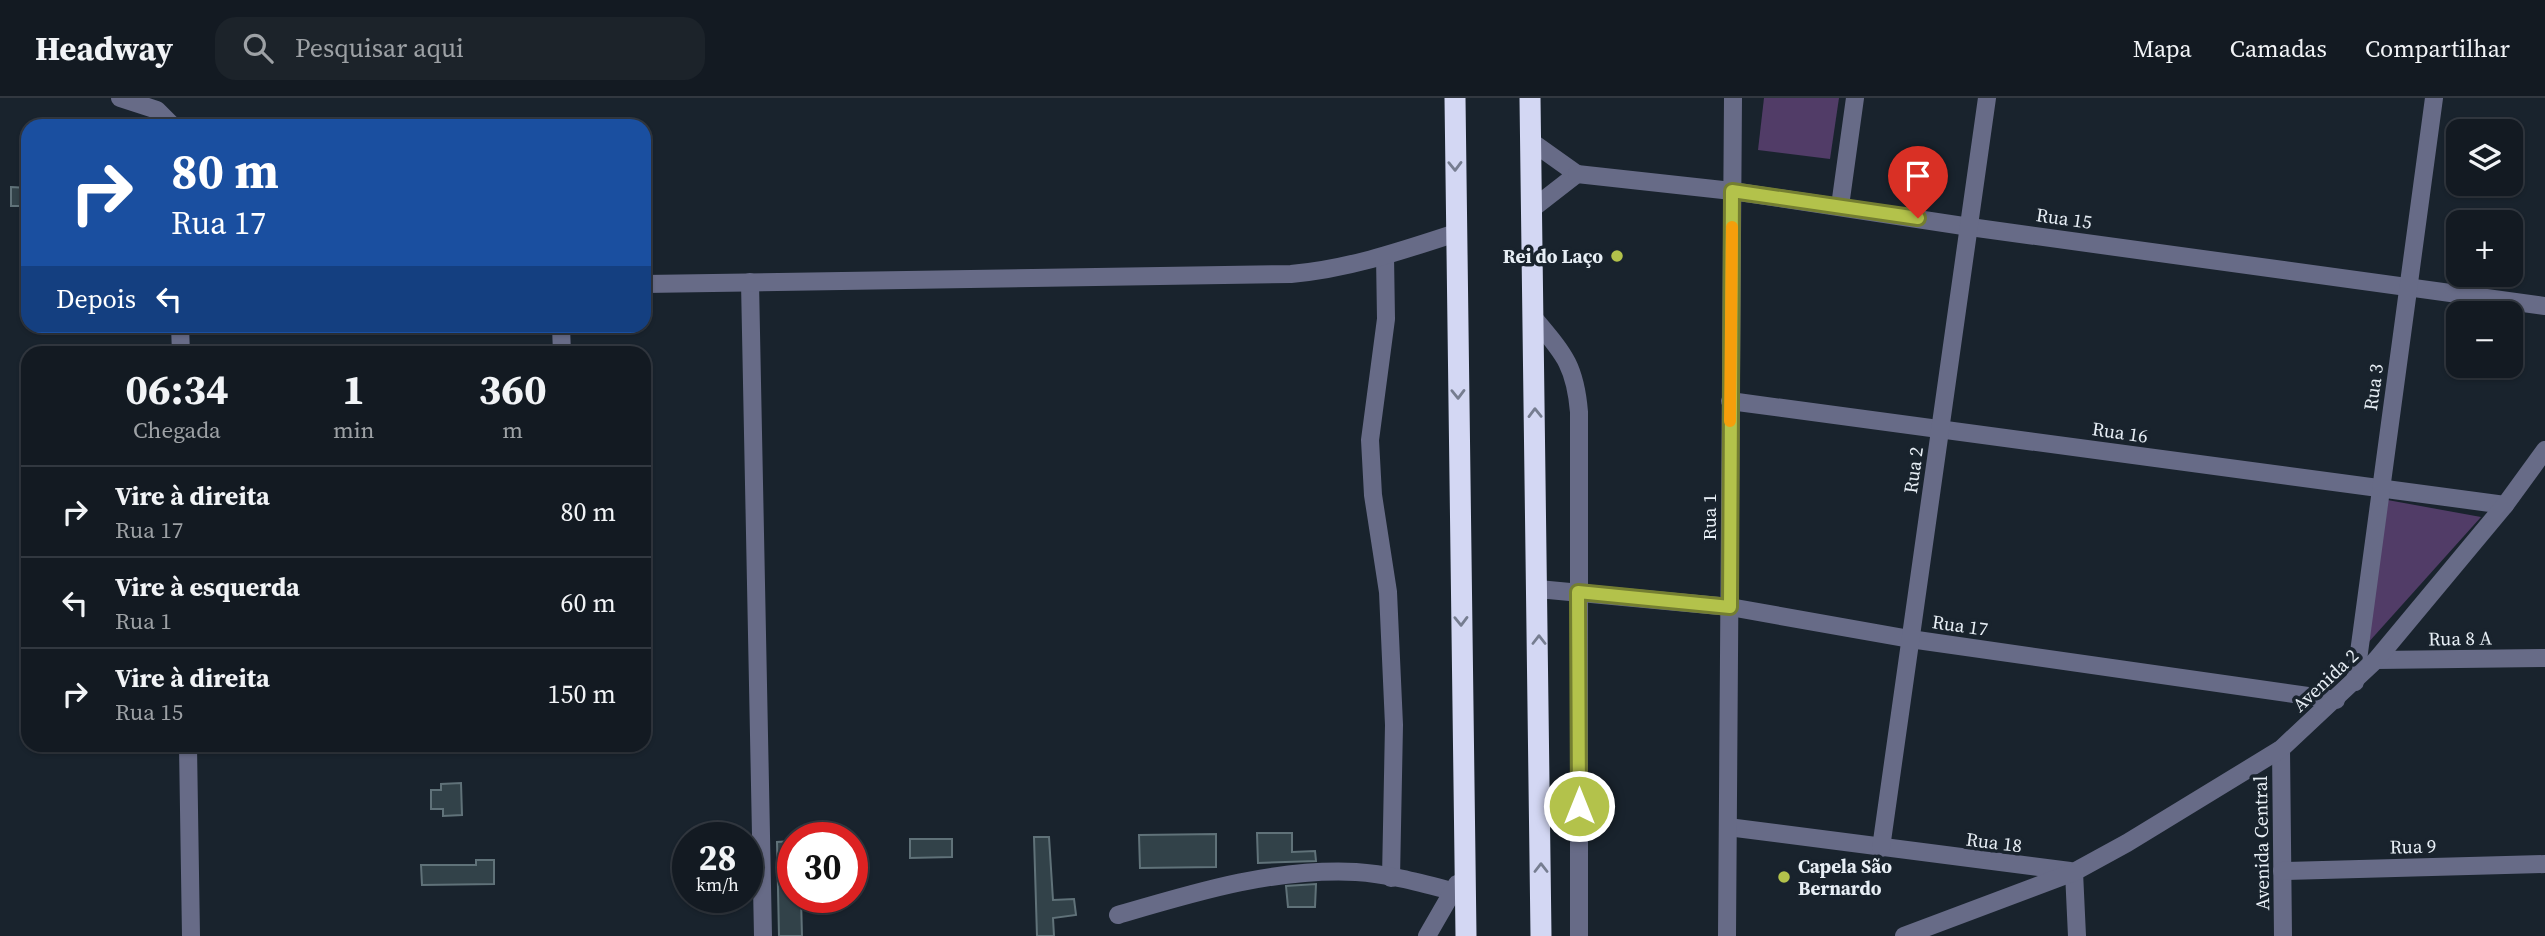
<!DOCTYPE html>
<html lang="pt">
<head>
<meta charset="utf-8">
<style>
  :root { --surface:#131a22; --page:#1c232a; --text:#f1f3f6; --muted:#9da1a5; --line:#323840 }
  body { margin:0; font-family:"Source Serif 4",serif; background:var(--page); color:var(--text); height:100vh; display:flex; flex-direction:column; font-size:26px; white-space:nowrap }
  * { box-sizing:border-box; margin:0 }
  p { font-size:23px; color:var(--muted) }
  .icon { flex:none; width:38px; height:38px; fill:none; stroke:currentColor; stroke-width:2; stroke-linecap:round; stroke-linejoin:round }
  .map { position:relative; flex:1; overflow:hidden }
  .details { position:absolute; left:21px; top:248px; width:630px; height:406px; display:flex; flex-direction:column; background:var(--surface); border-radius:21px; box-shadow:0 2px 5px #0004,0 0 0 2px var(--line) }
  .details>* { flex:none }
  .banner { position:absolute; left:21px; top:21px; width:630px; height:214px; border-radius:21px; box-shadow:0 2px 5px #0004,0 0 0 2px var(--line); background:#1a4fa0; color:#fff; overflow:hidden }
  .buttons { position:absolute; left:2446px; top:21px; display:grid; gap:14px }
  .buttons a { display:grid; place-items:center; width:77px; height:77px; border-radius:14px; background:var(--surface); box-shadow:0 2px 5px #0004,0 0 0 2px var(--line); font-size:35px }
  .speed { position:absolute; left:672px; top:724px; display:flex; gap:14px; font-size:35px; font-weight:700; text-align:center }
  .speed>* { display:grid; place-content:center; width:91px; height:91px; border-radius:50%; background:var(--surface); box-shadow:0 2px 5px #0004,0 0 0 2px var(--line); line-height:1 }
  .speed small { font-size:18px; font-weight:400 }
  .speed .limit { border:10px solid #d22; background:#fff; color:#111 }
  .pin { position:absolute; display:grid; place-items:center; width:60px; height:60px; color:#fff; margin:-72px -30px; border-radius:50% 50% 50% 0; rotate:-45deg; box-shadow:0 0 7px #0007 }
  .pin .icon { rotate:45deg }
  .me { position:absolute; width:77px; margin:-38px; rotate:0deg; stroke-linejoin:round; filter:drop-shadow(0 0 5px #0008) }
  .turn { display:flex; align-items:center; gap:24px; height:147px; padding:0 35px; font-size:32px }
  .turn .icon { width:91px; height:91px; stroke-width:2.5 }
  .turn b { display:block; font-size:49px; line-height:60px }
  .then { display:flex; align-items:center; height:66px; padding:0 35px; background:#0003; gap:14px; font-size:26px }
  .eta { display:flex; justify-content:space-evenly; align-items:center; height:119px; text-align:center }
  .eta b { font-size:42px; font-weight:700; line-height:49px }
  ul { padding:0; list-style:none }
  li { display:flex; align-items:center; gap:21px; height:91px; padding:0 35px; border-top:2px solid var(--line) }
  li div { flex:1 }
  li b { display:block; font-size:26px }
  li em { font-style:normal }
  header { display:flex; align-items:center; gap:42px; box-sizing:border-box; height:98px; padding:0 35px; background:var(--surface); border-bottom:2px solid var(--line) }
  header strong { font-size:33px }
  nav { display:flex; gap:38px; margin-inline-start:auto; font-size:24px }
  .search { width:490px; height:63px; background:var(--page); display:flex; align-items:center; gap:18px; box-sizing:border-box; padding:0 24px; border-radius:21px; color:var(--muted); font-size:26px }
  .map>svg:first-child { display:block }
  .green { fill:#513c67 }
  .building { fill:#324249; stroke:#607279; stroke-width:2 }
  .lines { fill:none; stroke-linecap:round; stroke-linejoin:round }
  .minor { stroke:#676b87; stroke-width:18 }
  .highway { stroke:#d3d7f3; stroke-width:21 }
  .oneway { stroke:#767d90 }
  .route-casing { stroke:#747e31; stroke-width:18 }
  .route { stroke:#b3c24b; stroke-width:12 }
  .slow { stroke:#f59e0b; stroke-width:12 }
  .poi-dot { fill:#b3c24b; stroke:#19232d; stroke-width:2.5 }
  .labels { text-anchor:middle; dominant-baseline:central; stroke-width:7; stroke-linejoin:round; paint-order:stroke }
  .street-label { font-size:19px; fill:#e7eef5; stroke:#19232d }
  .poi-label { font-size:19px; font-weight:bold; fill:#e7eef5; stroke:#19232d; text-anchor:end }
</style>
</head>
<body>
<header>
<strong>Headway</strong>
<div class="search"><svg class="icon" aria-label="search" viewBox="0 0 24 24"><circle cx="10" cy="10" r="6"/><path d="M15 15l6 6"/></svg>Pesquisar aqui</div>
<nav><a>Mapa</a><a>Camadas</a><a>Compartilhar</a></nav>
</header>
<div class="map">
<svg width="2545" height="838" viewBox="0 0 2545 838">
  <rect width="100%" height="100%" fill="#19232d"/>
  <g class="green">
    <polygon points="1764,0 1839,0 1830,61 1758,52"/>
    <polygon points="2382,401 2481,419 2358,556"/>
  </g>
  <g class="building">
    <polygon points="11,89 28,90 28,108 11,108"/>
    <polygon points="461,685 462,717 443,718 443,711 431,711 431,692 441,692 441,686"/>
    <polygon points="1257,735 1292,735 1292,754 1315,753 1316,763 1258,765"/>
    <polygon points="1216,736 1216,769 1140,770 1139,737"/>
    <polygon points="1034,739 1049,739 1053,802 1074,801 1076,817 1053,820 1054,838 1037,838"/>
    <polygon points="910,741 952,741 952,759 910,760"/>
    <polygon points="793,743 793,800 801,800 802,838 779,838 777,744"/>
    <polygon points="476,762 494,762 494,786 422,787 421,767 476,767"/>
    <polygon points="1316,786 1315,809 1288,809 1286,788"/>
  </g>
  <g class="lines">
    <g class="minor">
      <polyline points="120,0 157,12 173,28"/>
      <polyline points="1532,44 1577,76 1532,111"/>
      <polyline points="1577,76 1732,93 1970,129 2545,208"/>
      <polyline points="1840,108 1855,0"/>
      <polyline points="1385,158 1386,221 1370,342 1373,397 1388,494 1394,627 1391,780"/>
      <polyline points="750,184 763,838"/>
      <path d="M 644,186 L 1291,176 C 1348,171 1401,153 1456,135"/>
      <path d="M 1533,219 C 1563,255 1575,266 1579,314 L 1579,838"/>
      <polyline points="180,228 181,256"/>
      <polyline points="561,228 562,256"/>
      <polyline points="1730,303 2505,407"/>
      <polyline points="1538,491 1730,509 1910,541 2336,602"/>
      <polyline points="2376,562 2545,560"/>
      <polyline points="2355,584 2434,0"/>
      <polyline points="188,648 191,838"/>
      <polyline points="2281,651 2283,838"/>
      <polyline points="1728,729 2070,773"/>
      <polyline points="1881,750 1987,0"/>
      <polyline points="2282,773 2545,766"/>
      <polyline points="2074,774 2077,838"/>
      <path d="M 1118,817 C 1196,794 1274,770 1356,774 C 1388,776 1421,785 1452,793"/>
      <polyline points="1427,838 1457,786"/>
      <polyline points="1727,838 1733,0"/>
      <polyline points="1904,838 2074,774 2127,745 2281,651 2376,562 2505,407 2545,352"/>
    </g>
    <g class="highway">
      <polyline points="1455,0 1466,838"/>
      <polyline points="1530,0 1541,838"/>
    </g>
  </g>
  <defs><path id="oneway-chevron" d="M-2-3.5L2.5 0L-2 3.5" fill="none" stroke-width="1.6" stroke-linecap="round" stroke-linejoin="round" transform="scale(1.75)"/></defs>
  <g class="oneway">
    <use href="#oneway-chevron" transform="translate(1455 68) rotate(89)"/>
    <use href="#oneway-chevron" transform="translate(1458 296) rotate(89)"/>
    <use href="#oneway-chevron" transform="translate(1535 315) rotate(-91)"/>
    <use href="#oneway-chevron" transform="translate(1461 523) rotate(89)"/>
    <use href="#oneway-chevron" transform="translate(1539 542) rotate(-90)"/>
    <use href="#oneway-chevron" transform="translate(1541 770) rotate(-90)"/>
  </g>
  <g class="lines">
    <defs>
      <polyline id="route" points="1579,708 1578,494 1730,509 1732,93 1918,120"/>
    </defs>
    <use href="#route" class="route-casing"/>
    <use href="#route" class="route"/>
    <polyline class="slow" points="1730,323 1732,129"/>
  </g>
  <g class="poi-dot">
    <circle cx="1617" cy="158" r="7"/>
    <circle cx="1784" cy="779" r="7"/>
  </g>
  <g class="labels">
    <g class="street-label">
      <text transform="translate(2064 120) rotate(8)">Rua 15</text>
      <text transform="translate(2373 289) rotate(-82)">Rua 3</text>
      <text transform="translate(2120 334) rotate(8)">Rua 16</text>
      <text transform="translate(1913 372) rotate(-82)">Rua 2</text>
      <text transform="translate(1709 419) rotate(-90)">Rua 1</text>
      <text transform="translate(1960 527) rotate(8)">Rua 17</text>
      <text transform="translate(2460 540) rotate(-1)">Rua 8 A</text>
      <text transform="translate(2325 582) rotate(-43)">Avenida 2</text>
      <text transform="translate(1994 744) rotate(7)">Rua 18</text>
      <text transform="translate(2261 745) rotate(-91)">Avenida Central</text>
      <text transform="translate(2413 748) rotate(-1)">Rua 9</text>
    </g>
    <g class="poi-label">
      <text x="1603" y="158">Rei do Laço</text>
      <text x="1798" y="768" text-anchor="start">Capela São<tspan x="1798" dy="22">Bernardo</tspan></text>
    </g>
  </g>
</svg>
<div class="buttons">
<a><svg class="icon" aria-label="layers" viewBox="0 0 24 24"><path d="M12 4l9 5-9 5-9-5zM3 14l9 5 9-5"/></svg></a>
<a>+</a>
<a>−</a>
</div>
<div class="speed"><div>28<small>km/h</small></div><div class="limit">30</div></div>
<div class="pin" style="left:1918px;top:120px;background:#d93025"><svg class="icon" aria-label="arrive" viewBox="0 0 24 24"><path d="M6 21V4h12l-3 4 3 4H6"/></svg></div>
<svg class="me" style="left:1579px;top:708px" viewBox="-20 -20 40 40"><circle r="17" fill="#b3c24b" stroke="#fff" stroke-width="3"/><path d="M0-11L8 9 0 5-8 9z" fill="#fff"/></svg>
<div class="banner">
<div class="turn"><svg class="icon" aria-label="right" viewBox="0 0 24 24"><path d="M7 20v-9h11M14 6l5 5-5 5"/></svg><div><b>80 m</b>Rua 17</div></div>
<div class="then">Depois<svg class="icon" aria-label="left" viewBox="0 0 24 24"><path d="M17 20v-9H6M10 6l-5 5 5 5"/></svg></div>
</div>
<section class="details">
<div class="eta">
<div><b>06:34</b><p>Chegada</p></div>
<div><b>1</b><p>min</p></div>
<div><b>360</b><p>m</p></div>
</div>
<ul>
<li><svg class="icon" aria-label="right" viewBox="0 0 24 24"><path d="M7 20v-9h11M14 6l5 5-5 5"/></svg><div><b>Vire à direita</b><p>Rua 17</p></div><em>80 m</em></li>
<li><svg class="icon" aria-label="left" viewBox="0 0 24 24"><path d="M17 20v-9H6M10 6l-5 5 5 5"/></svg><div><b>Vire à esquerda</b><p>Rua 1</p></div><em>60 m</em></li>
<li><svg class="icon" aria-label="right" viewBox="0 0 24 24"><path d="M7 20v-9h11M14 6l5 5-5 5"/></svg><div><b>Vire à direita</b><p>Rua 15</p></div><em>150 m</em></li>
</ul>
</section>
</div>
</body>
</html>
